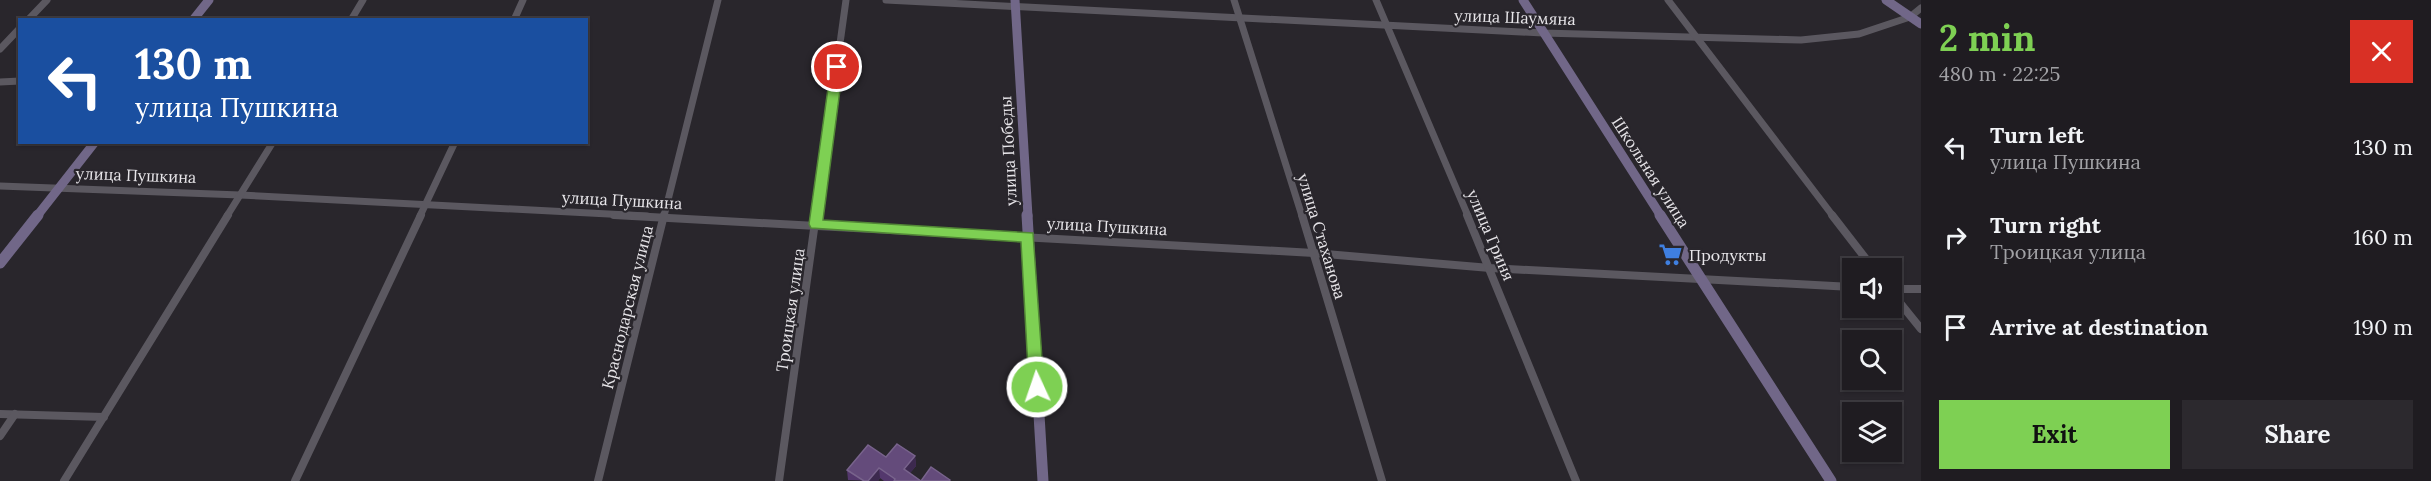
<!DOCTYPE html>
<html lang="en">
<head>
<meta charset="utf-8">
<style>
  :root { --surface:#1f1c21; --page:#2c292e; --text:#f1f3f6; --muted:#a1a1a5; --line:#3c3a3f; --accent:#7ed053 }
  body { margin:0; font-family:Lora,serif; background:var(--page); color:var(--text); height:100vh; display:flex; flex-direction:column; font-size:22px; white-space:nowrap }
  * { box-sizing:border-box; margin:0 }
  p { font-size:20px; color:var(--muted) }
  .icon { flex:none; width:33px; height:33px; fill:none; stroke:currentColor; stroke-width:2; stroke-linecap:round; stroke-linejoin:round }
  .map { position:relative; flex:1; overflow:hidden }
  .drawer { display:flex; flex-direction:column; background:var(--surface); width:510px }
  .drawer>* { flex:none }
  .hud { position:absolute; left:18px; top:18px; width:570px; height:126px; border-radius:0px; box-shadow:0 2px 4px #0004,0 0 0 2px var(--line); background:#1a4fa0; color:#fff; overflow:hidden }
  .buttons { position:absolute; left:1842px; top:258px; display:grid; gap:12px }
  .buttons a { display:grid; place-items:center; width:60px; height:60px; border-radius:0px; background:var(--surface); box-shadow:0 2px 4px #0004,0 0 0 2px var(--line); font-size:30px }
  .pin { position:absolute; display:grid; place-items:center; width:51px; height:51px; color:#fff; margin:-26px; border:3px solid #fff; border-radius:50%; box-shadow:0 2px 6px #0007 }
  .me { position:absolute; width:66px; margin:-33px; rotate:357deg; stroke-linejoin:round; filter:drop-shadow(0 0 4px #0008) }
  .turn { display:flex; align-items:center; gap:21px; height:126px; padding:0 18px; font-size:27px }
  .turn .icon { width:78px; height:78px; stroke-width:2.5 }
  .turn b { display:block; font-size:42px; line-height:51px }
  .round { display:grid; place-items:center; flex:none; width:63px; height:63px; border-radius:0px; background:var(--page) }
  .head { display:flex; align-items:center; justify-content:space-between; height:102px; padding:0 18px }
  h1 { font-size:36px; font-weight:700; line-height:45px; color:var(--accent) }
  .cta { display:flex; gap:12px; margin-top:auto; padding:12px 18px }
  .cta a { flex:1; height:69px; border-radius:0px; background:var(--accent); color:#111; font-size:24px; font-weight:700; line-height:69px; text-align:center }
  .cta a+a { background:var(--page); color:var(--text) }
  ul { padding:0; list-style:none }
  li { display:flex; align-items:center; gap:18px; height:90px; padding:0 18px }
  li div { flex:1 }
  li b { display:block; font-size:22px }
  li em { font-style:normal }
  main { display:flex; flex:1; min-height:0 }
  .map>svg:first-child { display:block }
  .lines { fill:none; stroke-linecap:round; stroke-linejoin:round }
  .street-far1 { stroke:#5b5860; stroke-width:7 }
  .street { stroke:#5b5860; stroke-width:8 }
  .secondary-far1 { stroke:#716788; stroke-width:9 }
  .secondary { stroke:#716788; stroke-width:11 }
  .wall { fill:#54386d }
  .shaded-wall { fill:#3c294e }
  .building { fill:#644b7b; stroke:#78638c; stroke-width:1.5 }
  .route { fill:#7ed053; stroke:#528736; stroke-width:1.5 }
  .labels { text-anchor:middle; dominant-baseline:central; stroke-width:4.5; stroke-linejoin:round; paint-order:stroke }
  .street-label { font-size:16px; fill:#e7e5e9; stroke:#29262c }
  .poi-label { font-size:16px; fill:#e7e5e9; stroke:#29262c; text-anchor:start }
</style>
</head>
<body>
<main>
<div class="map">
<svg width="1921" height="481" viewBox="0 0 1921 481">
  <rect width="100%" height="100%" fill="#29262c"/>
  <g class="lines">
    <g class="street-far1">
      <polyline points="886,0 1543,33 1801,40 1859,34 1910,17 1921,8"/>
      <polyline points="1234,0 1302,216"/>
      <polyline points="1376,0 1468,216"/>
      <polyline points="1668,0 1833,216"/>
      <polyline points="28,20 47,0"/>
      <polyline points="351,20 363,0"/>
      <polyline points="514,20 523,0"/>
      <polyline points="0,49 20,28"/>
      <polyline points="0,82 20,81"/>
      <polyline points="0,186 240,195 647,216"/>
      <polyline points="227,216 273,142"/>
      <polyline points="420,216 455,142"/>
      <polyline points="664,216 718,0"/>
      <polyline points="816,216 846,0"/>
    </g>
    <g class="street">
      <polyline points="614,215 1314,253 1490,268 1852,287"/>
      <polyline points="1302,215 1382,481"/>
      <polyline points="1467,215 1576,481"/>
      <polyline points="1832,215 1873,268"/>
      <polyline points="1892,289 1921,289"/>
      <polyline points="1892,293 1921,329"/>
      <polyline points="0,414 104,417"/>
      <polyline points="0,436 15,414"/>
      <polyline points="64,481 228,215"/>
      <polyline points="295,481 421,215"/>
      <polyline points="598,481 664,215"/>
      <polyline points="779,481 816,215"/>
    </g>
    <g class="secondary-far1">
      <polyline points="1015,0 1028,216"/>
      <polyline points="1523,0 1661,216"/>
      <polyline points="1886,0 1921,24"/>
      <polyline points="193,20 209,0"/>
      <polyline points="37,216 95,142"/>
    </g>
    <g class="secondary">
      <polyline points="1027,215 1043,481"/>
      <polyline points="1660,215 1831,481"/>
      <polyline points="0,263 38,215"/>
    </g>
  </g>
  <polygon class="wall" points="915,456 916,466 910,473 921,481 950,481 884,481 880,478 878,481 848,480 847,470 886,457"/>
  <g class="shaded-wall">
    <polygon points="915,456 916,466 904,480 904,469"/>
    <polygon points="879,468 880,478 878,481 868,481"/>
  </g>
  <polygon class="building" points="897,444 915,456 904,469 921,481 931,467 950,480 949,481 894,481 895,479 879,468 868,481 864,481 847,470 868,445 886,457"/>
  <polygon class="route" points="837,64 843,67 823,220 1033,233 1044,387 1042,392 1037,394 1031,392 1029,387 1021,242 811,228 809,224 831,67"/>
  <defs>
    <symbol id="supermarket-bare" viewBox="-9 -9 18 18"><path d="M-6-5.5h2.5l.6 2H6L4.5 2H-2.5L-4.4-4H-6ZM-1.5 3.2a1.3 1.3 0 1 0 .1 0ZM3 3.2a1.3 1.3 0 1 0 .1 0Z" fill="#3f7fe0" stroke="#29262c" stroke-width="2.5" paint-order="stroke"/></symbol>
  </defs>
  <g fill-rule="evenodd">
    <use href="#supermarket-bare" x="1654" y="238" width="33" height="33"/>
  </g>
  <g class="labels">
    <g class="street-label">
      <text transform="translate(1515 17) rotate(2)">улица Шаумяна</text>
      <text transform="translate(1008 151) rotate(-93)">улица Победы</text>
      <text transform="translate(1651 172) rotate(57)">Школьная улица</text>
      <text transform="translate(136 175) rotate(2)">улица Пушкина</text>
      <text transform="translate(622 200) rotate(3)">улица Пушкина</text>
      <text transform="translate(1107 226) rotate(3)">улица Пушкина</text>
      <text transform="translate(1491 235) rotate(67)">улица Гриня</text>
      <text transform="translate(1322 236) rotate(73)">улица Стаханова</text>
      <text transform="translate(627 307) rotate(-76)">Краснодарская улица</text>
      <text transform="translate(790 310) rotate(-82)">Троицкая улица</text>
    </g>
    <g class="poi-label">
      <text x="1689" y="255">Продукты</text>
    </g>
  </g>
</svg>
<div class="buttons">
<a><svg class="icon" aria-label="sound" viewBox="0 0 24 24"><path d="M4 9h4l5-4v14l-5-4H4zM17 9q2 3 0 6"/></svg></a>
<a><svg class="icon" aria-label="search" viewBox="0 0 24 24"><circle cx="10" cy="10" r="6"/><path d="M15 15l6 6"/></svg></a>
<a><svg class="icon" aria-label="layers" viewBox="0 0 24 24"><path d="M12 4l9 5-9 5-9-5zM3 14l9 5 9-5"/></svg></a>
</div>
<div class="pin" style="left:837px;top:67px;background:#d93025"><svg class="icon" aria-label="arrive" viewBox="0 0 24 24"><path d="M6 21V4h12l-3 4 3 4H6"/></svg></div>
<svg class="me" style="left:1037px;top:387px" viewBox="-20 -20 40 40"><circle r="17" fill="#7ed053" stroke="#fff" stroke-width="3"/><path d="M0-11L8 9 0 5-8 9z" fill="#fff"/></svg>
<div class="hud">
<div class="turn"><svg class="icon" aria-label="left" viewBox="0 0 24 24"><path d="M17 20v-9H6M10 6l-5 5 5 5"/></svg><div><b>130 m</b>улица Пушкина</div></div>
</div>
</div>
<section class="drawer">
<div class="head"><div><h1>2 min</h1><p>480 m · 22:25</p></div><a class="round" style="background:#d93025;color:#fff"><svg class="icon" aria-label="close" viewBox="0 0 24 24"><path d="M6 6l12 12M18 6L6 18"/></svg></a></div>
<ul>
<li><svg class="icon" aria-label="left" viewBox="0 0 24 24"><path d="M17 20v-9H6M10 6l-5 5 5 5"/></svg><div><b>Turn left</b><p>улица Пушкина</p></div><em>130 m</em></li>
<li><svg class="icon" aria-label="right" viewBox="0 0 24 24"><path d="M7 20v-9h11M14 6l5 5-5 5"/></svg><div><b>Turn right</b><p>Троицкая улица</p></div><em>160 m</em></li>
<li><svg class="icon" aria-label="arrive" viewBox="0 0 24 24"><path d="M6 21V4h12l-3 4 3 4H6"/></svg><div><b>Arrive at destination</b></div><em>190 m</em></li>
</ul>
<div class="cta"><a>Exit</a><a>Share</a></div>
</section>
</main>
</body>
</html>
